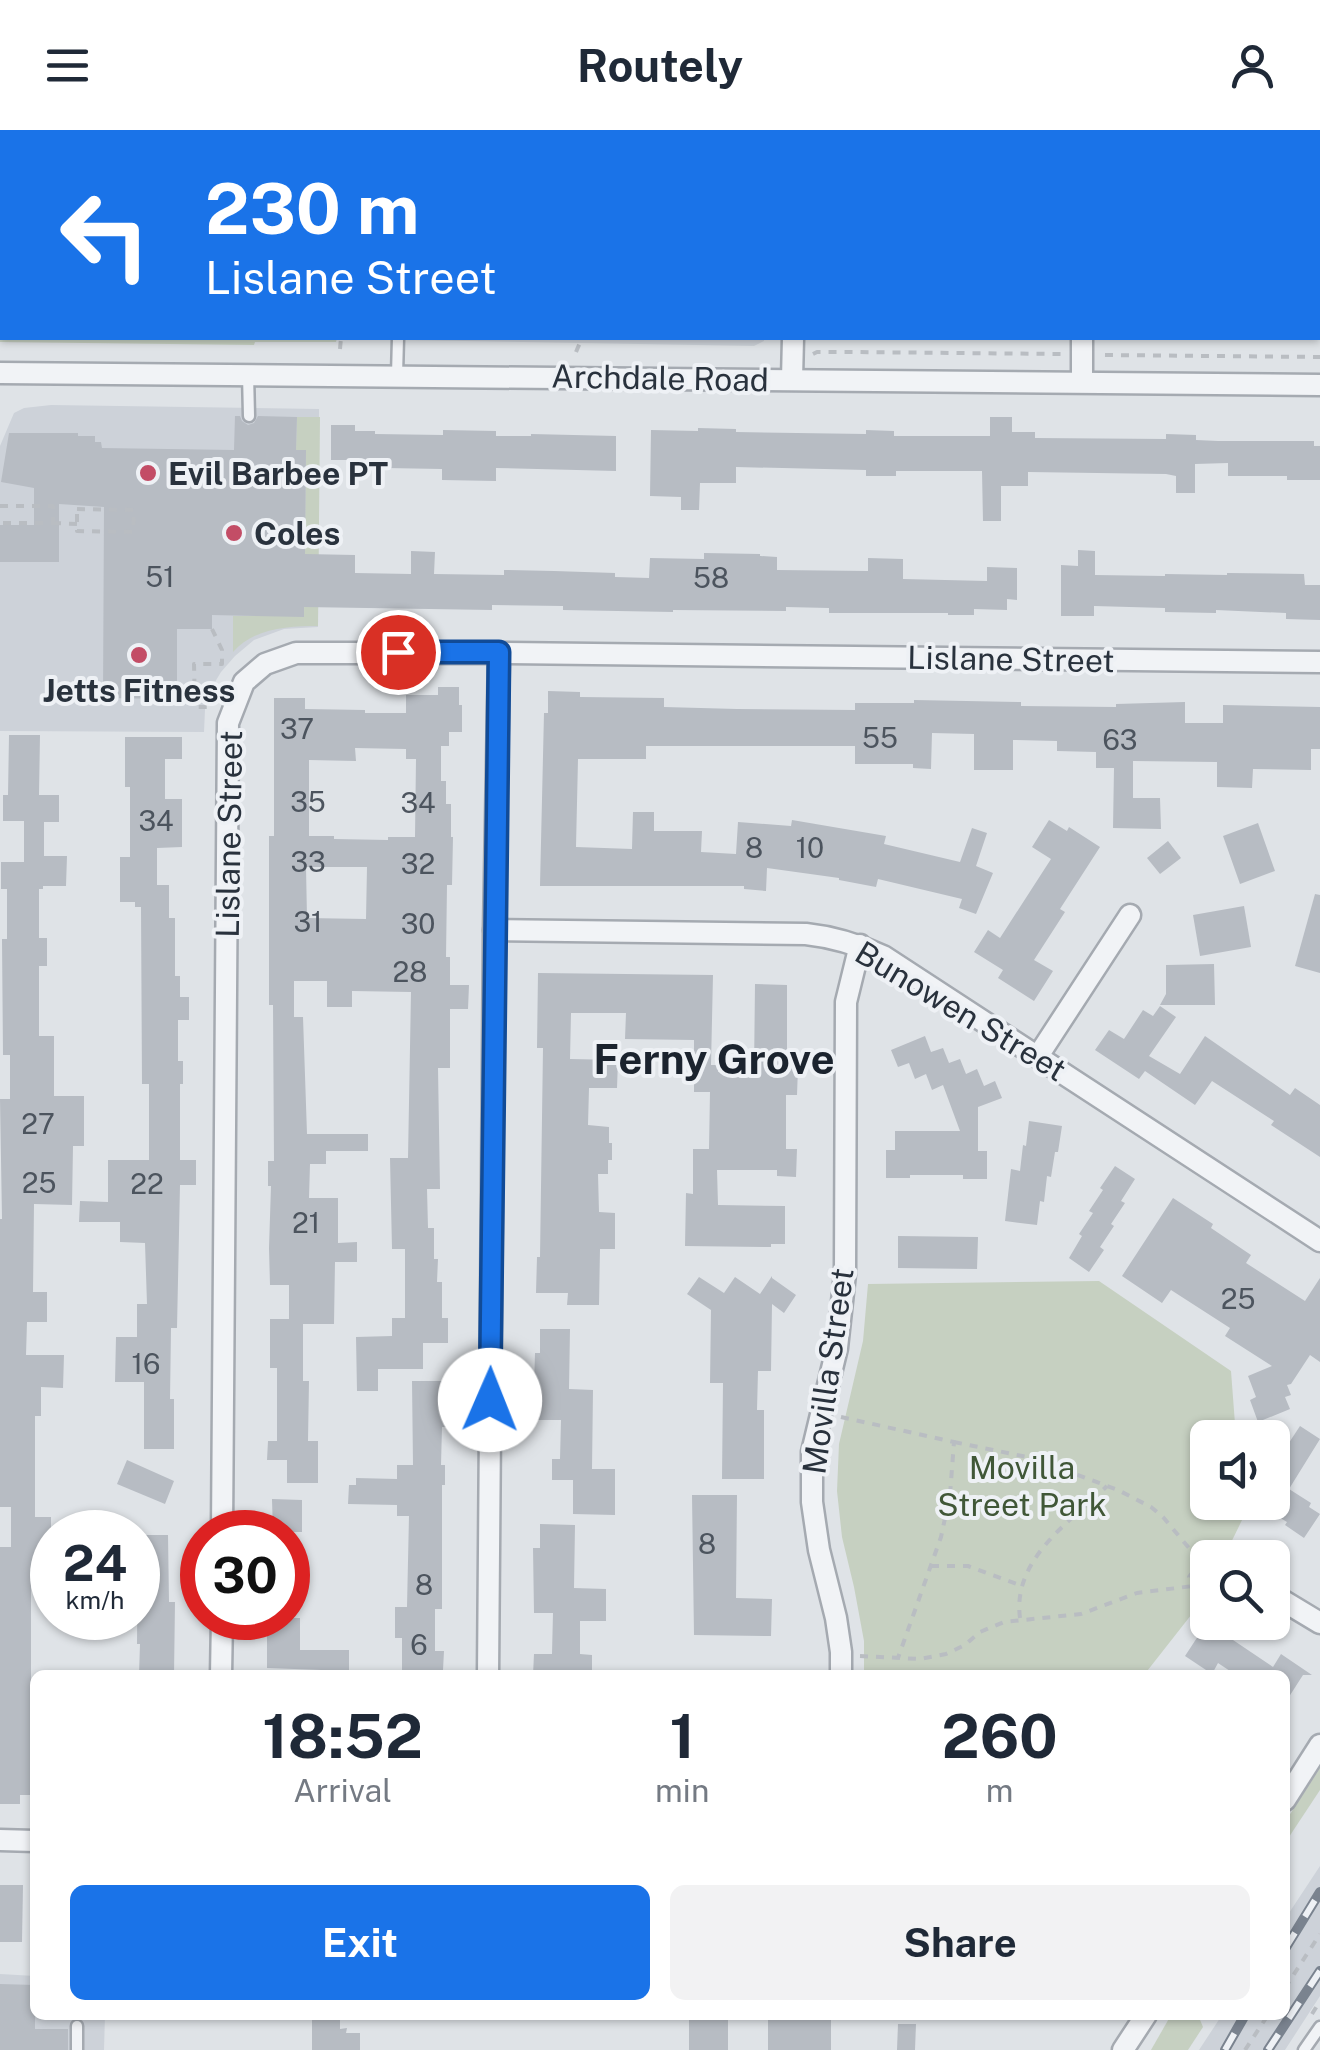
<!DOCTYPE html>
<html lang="en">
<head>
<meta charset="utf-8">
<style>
  :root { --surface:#fff; --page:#f2f2f3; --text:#1f2937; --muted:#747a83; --accent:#1a73e8 }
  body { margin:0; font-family:"Public Sans",sans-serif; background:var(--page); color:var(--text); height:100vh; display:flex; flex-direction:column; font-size:38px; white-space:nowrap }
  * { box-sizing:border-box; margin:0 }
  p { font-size:32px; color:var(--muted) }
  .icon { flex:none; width:55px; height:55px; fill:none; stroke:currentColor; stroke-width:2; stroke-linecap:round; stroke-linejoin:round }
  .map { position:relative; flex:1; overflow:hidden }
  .side { position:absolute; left:30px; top:1540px; width:1260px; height:350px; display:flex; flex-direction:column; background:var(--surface); border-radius:15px; box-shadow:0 2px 8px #0004 }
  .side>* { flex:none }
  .top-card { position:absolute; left:0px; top:0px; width:1320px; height:210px; box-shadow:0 2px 8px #0004; background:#1a73e8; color:#fff; overflow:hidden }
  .buttons { position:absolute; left:1190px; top:1290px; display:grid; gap:20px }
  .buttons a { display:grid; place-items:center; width:100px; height:100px; border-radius:15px; background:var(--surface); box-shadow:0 2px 8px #0004; font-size:50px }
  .speed { position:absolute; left:30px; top:1380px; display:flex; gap:20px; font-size:50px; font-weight:700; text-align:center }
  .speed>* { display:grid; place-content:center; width:130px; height:130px; border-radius:50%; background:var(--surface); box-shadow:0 2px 8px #0004; line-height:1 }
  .speed small { font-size:25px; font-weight:400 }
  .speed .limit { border:15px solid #d22; background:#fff; color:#111 }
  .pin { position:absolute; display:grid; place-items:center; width:85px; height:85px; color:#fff; margin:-42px; border:5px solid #fff; border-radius:50%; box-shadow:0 2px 10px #0007 }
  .me { position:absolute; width:110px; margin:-55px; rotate:1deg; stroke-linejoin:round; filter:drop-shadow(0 0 8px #0008) }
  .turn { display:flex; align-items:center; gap:35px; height:210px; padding:0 40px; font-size:45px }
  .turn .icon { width:130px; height:130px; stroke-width:2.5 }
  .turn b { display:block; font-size:70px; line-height:85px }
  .eta { display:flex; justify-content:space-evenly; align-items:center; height:170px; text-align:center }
  .eta b { font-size:60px; font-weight:700; line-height:70px }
  .action { display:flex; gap:20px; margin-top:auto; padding:20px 40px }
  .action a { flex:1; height:115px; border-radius:15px; background:var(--accent); color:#fff; font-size:40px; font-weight:700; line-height:115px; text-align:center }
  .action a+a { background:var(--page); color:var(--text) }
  header { display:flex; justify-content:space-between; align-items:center; height:130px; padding:0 40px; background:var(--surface); font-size:45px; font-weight:700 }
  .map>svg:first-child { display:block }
  .built { fill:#cdd2d9 }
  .green { fill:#c6d0c1 }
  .building { fill:#b7bcc3; fill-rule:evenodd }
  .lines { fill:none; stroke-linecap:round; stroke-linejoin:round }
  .service-casing { stroke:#a5aab1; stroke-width:15 }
  .minor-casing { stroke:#a5aab1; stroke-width:25 }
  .path { stroke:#b9bdc2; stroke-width:4; stroke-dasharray:8 8; stroke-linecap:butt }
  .service { stroke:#f1f3f6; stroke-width:10 }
  .minor { stroke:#f1f3f6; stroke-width:20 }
  .rail-casing { stroke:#7a838f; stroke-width:10 }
  .rail { stroke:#eef1f5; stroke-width:6; stroke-dasharray:19; stroke-linecap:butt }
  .route-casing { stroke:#114b97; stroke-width:25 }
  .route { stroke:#1a73e8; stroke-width:18 }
  .poi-dot { fill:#c34d66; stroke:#eef1f5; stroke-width:4 }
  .labels { text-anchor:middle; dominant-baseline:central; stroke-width:8; stroke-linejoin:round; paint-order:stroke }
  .number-label { font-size:28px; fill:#4c545e }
  .street-label { font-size:32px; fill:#29323d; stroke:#eef1f5 }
  .poi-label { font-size:32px; font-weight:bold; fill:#29323d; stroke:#eef1f5; text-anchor:start }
  .park-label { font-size:32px; fill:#405737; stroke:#eef1f5 }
  .district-label { font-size:42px; font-weight:bold; fill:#1b232e; stroke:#eef1f5 }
</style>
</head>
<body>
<header><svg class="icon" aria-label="menu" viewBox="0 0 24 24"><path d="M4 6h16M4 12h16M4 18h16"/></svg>Routely<svg class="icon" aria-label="person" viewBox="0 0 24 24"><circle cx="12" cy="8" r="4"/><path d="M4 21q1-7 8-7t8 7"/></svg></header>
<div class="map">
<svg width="1320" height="1920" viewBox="0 0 1320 1920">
  <rect width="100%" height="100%" fill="#dfe3e7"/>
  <g class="built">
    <polygon points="0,0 771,0 771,2 2,2 2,208 764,208 764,211 754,216 344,209 59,208 0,212"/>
    <polygon points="51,275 319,279 318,497 284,499 254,510 235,526 221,542 212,557 205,579 204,602 0,601 0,316 14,283 24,278"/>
    <polygon points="1320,1736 1320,1866 1285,1920 1199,1920 1222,1885 1285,1885 1285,1789"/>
    <polygon points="0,1844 35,1846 35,1885 105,1885 104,1920 0,1920"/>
  </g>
  <g class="green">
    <polygon points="0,0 384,0 384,2 2,2 2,208 337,208 336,212 255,212 254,215 0,212"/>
    <path d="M 297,287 L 320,287 L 318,496 C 288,496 254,498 233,522 L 233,486 L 304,486 L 306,321 L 296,320 Z"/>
    <polygon points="1099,1151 1231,1241 1236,1307 1208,1308 1208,1372 1241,1373 1243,1388 1224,1427 1208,1428 1206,1466 1144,1545 864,1545 864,1511 854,1457 842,1407 837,1361 839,1314 863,1211 868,1154"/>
    <polygon points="1320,1638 1320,1660 1285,1713 1285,1692"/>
    <polygon points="1171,1885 1198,1885 1203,1897 1188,1920 1151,1920"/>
  </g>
  <g class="building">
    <polygon points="235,286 240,286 242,291 248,295 254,293 258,286 297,287 296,320 306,320 305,424 355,425 355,443 411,444 411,421 435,422 434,444 504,445 504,440 554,441 615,443 615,447 649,448 650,428 704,429 704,423 760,424 760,426 777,427 777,440 868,441 868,428 903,429 903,449 987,451 987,437 1017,438 1017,470 1007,469 1007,480 974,479 974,485 948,485 948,483 829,483 829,478 786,477 786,481 673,480 673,482 563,480 563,476 492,475 492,480 304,477 304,487 212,485 212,499 177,499 177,569 103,568 104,377 59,374 59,432 0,432 0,395 34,395 34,358 1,352 9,303 78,303 78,306 95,306 95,312 101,312 102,318 234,320"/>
    <polygon points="990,287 1012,287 1012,302 1035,302 1035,308 1166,309 1166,304 1196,305 1196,310 1218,311 1314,311 1314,316 1320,316 1320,350 1287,350 1287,346 1228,346 1228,333 1195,334 1195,363 1176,363 1176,346 1166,344 1028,342 1028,356 1001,356 1001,391 983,391 982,341 896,341 896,346 866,346 866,340 736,337 736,353 700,353 699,380 681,380 681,367 650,366 651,300 698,301 698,298 736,299 736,302 866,304 866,300 894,301 894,306 990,306"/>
    <polygon points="331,295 355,295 355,301 375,301 375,304 443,305 443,300 496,301 496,306 531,306 531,304 616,306 616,341 496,338 496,351 442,350 442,339 386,338 386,330 331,330"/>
    <polygon points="1078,420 1095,421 1095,445 1165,446 1165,444 1227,445 1227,443 1304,444 1305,455 1320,455 1320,490 1286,489 1286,483 1216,480 1216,483 1165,482 1165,478 1094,476 1094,486 1061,486 1061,435 1078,436"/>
    <path d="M 438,557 L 459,557 L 459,575 L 462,575 L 462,602 L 449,602 L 449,616 L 441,616 L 441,651 L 446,651 L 446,674 L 451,674 L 451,707 L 453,707 L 452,755 L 447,755 L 446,827 L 450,827 L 450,855 L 469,855 L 468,879 L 450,879 L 450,938 L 438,938 L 440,1059 L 427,1059 L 428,1098 L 434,1098 L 434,1129 L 438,1129 L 437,1152 L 442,1152 L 442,1188 L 448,1188 L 448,1213 L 423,1213 L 423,1239 L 378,1239 L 378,1261 L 357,1261 L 356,1207 L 392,1206 L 392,1188 L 405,1188 L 405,1119 L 392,1119 L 390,1028 L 408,1028 L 411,862 L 352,861 L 352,877 L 327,877 L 327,851 L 294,851 L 294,887 L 303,887 L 307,1004 L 368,1004 L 368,1021 L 326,1021 L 326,1034 L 310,1034 L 309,1068 L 338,1068 L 338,1113 L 357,1112 L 357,1132 L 335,1132 L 334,1194 L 303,1194 L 303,1251 L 309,1251 L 308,1311 L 318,1311 L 318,1353 L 287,1353 L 287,1330 L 267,1330 L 268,1311 L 277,1311 L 277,1238 L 270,1238 L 270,1189 L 289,1189 L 289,1155 L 270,1155 L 269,1118 L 271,1056 L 268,1056 L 268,1031 L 274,1031 L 273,875 L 269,875 L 269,706 L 274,706 L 274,568 L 305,568 L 305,579 L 365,580 L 365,583 L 406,583 L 406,565 L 438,565 ZM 355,618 L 406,619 L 406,629 L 416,629 L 415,707 L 388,707 L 388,710 L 334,709 L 334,706 L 309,706 L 309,630 L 356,631 ZM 306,737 L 367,737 L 366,789 L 307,788 Z"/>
    <polygon points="548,561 580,562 580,567 664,568 664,577 737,579 855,580 855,573 914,573 914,570 1021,572 1021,576 1116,577 1116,574 1185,572 1185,593 1223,593 1223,575 1320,577 1320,619 1311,619 1311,640 1253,639 1252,658 1217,657 1217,632 1133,631 1133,668 1160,668 1161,699 1113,698 1114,638 1096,638 1096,622 1057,621 1057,611 1013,610 1013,640 974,640 974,604 932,603 931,639 913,638 913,634 855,634 855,616 646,616 646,629 578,629 576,717 632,719 633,682 654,682 654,701 702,701 701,722 736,724 738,692 791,696 792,690 886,706 884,714 960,732 972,698 987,703 976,736 993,743 976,784 959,778 962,769 878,749 876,757 839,750 839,748 767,738 766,761 744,759 744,756 540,756 544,583 548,583"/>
    <polygon points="9,605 40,605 39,665 59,665 59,692 44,692 44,726 67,726 66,756 43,756 43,759 39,759 39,808 47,808 47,836 39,836 39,906 54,906 54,966 84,966 84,1016 73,1016 72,1075 34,1074 33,1162 47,1162 47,1192 27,1192 26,1225 64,1225 63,1258 41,1257 41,1286 35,1286 35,1387 51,1387 51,1438 31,1438 31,1569 33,1569 35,1575 35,1665 20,1665 20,1674 0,1674 0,1417 11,1417 11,1377 0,1377 0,1089 2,1089 0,969 10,969 10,925 3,925 2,809 7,809 7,759 1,759 1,732 24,732 24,691 3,691 3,665 8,665"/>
    <polygon points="125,607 182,607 182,629 165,629 165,669 182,669 182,717 157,718 157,755 169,755 169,788 175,788 175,846 180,846 180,867 189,867 189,890 178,890 178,931 183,931 183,954 180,954 180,1030 196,1030 196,1055 180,1055 177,1198 171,1198 170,1269 174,1269 174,1319 144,1319 144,1252 115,1252 116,1207 137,1207 137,1174 147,1174 145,1113 120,1112 120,1092 79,1092 80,1071 108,1072 108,1030 149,1030 149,954 142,954 141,777 135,777 135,772 120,772 120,727 130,727 130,657 125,657"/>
    <polygon points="1049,690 1067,701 1069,697 1100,717 1060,779 1065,782 1034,830 1053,841 1034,871 998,848 1003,840 974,822 988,800 1000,808 1051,729 1032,717"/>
    <polygon points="1258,693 1275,741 1240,754 1223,706"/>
    <polygon points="1168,711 1181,728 1160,744 1147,728"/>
    <polygon points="1315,764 1320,765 1320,843 1295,836"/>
    <polygon points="1244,776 1251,817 1200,826 1193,785"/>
    <polygon points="1214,834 1215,875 1160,875 1166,864 1166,835"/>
    <polygon points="538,843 713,845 711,935 719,935 718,942 754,942 755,854 787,855 787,937 798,937 797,965 786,965 786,1019 797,1019 796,1047 777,1046 777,1040 717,1040 718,1075 785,1076 785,1114 771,1114 771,1117 685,1116 686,1063 693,1064 693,1019 709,1019 710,962 694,962 694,910 625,909 626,883 571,883 570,929 618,930 617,958 589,958 588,995 609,997 609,1013 612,1013 612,1030 608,1030 608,1044 598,1044 599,1082 615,1083 615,1119 600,1119 599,1175 567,1175 568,1163 536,1163 537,1127 540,1127 543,918 537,918"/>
    <polygon points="1160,876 1176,887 1149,926 1180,944 1205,906 1290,965 1295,958 1320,975 1320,1027 1271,995 1274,991 1212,951 1195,975 1145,941 1139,949 1095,920 1109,900 1124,909 1143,880 1153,886"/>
    <polygon points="925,906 931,922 943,918 949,933 960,929 966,944 977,939 984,956 995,951 1002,968 978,977 978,1021 987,1021 987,1049 963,1049 963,1045 910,1045 910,1048 886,1048 886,1020 895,1020 895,1001 960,1001 943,955 932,960 926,944 915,949 909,933 898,937 891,920"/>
    <polygon points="1029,991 1062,996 1058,1022 1055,1022 1051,1047 1047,1046 1044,1072 1040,1071 1037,1095 1005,1091 1011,1039 1020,1041 1023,1015 1026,1016"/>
    <polygon points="1115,1036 1135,1049 1121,1071 1125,1073 1111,1094 1114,1096 1100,1117 1104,1120 1089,1142 1069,1128 1082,1106 1079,1104 1093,1083 1089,1081 1103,1060 1100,1058"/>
    <polygon points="1173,1068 1213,1094 1211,1098 1251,1125 1246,1133 1305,1171 1320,1148 1320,1232 1310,1225 1291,1254 1287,1255 1291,1265 1285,1267 1290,1279 1258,1292 1250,1270 1256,1267 1248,1246 1272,1236 1225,1206 1230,1198 1171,1160 1162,1173 1122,1146"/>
    <polygon points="898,1106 978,1107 977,1139 898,1138"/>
    <polygon points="772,1146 772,1148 796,1165 784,1183 772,1174 771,1241 758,1241 757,1280 764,1280 764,1349 722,1349 723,1253 710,1253 711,1180 687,1164 699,1147 724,1163 735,1147 760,1164"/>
    <polygon points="540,1199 570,1199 569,1259 593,1260 592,1339 615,1339 615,1385 573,1384 573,1350 552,1350 552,1329 560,1329 561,1290 533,1290 535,1223 540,1223"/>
    <polygon points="412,1251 445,1251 447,1297 442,1297 441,1335 445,1335 445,1355 442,1355 442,1479 435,1479 435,1521 444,1521 443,1540 402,1540 402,1508 395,1508 395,1477 407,1477 409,1386 397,1386 397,1375 348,1374 349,1355 356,1355 356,1348 397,1349 397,1335 413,1335"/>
    <polygon points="1300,1296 1320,1309 1289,1359 1311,1373 1309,1377 1320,1384 1304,1408 1285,1395 1287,1392 1272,1383 1272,1324 1279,1328"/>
    <polygon points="127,1330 174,1351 165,1374 117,1354"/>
    <polygon points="692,1365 737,1365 736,1468 772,1469 771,1506 694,1505"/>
    <polygon points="272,1369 302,1370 302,1402 273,1402"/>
    <polygon points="540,1394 575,1395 574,1458 606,1459 606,1491 580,1491 580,1524 592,1525 592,1545 533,1545 534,1524 552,1524 553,1483 534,1483 533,1418 540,1418"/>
    <polygon points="138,1405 168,1405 169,1472 175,1472 174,1545 139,1545 140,1514 137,1514"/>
    <polygon points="267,1488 300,1488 300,1520 349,1520 349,1541 267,1538"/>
    <polygon points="1208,1491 1235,1507 1233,1510 1273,1537 1281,1524 1312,1545 1303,1545 1285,1573 1285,1545 1236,1545 1218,1533 1212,1544 1185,1526"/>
    <polygon points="0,1755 23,1755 22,1812 0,1812"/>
    <polygon points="0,1854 35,1855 35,1899 68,1899 68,1920 0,1920"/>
    <rect x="689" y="1885" width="39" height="35"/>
    <rect x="768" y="1885" width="63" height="35"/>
    <polygon points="312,1886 340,1886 340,1899 347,1898 346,1903 360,1903 360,1920 312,1920"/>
    <polygon points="898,1894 916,1894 915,1920 897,1920"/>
  </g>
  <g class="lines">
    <defs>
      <g id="service">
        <polyline points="497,0 498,2"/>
        <polyline points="248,244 249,286"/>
        <polyline points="397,245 398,208"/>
        <polyline points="77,1920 77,1896"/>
        <polyline points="1304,1920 1320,1897"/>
      </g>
      <g id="minor">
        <polyline points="794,2 795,0"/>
        <polyline points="1084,2 1084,0"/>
        <polyline points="0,243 1320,255"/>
        <polyline points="792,249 793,208"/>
        <polyline points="1082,252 1082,208"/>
        <path d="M 494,800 L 806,804 C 834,807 857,814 883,826 L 1320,1111"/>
        <polyline points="1038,926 1130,785"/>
        <polyline points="222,1402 228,593 244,552 265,534 296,523 499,523 1320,532"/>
        <polyline points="1272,1464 1320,1493"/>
        <polyline points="221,1545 222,1488"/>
        <polyline points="488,1545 494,800 499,523"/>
        <polyline points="841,1545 841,1522 836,1488 819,1420 812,1372 812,1322 837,1218 845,1144 846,872 860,815"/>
        <polyline points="1285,1670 1320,1615"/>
        <polyline points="0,1710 35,1711"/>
        <polyline points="1123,1920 1146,1885"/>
      </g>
    </defs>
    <use href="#service" class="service-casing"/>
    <use href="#minor" class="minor-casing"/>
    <g class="path">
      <polyline points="387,2 387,0"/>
      <polyline points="517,2 519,0"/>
      <polyline points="762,2 764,0"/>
      <polyline points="0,43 2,38"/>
      <polyline points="340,219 341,208"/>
      <polyline points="576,222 582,208"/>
      <polyline points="813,224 817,222 850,222 1063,224"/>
      <polyline points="1105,225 1320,227"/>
      <polyline points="0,376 53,376 53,393 0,393"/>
      <polygon points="77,379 134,380 133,402 77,401"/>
      <polyline points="53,393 77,394"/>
      <polyline points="212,499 222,520 222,534 194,534 195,577 213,577"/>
      <polyline points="841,1287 954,1312 950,1365 941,1407 898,1528"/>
      <polyline points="954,1312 1032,1328 1118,1360 1151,1377 1163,1387 1199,1430 1201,1437"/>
      <polyline points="931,1436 968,1436 1022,1456"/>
      <polyline points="1208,1440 1201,1437 1195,1439 1189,1447 1193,1456 1200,1459 1208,1456"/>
      <path d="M 1020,1488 C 1012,1429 1070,1392 1107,1356"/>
      <polyline points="860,1526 920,1529 946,1524 965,1515 980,1502 1004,1492 1081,1484 1137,1463 1193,1456"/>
      <polyline points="1285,1858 1320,1804"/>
      <polyline points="1312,1884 1320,1871"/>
      <polyline points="1245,1920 1268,1885"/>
    </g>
    <use href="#service" class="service"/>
    <use href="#minor" class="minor"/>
    <defs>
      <g id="rail">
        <polyline points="1285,1819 1320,1762"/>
        <polyline points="1225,1920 1245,1885"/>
        <polyline points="1268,1920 1320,1841"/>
      </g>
    </defs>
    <use href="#rail" class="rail-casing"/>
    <use href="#rail" class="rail"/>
  </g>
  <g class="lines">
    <defs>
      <polyline id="route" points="398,522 499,522 490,1270"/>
    </defs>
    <use href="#route" class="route-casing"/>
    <use href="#route" class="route"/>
  </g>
  <g class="poi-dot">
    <circle cx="148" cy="343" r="10"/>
    <circle cx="234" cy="403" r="10"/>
    <circle cx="139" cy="525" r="10"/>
  </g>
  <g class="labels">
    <g class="number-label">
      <text x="160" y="446">51</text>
      <text x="711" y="447">58</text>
      <text x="297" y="598">37</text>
      <text x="880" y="607">55</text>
      <text x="1120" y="609">63</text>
      <text x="308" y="671">35</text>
      <text x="418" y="672">34</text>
      <text x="156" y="690">34</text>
      <text x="754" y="717">8</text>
      <text x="810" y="717">10</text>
      <text x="308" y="731">33</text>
      <text x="418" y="733">32</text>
      <text x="308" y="791">31</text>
      <text x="418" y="793">30</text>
      <text x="410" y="841">28</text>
      <text x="38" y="993">27</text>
      <text x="39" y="1052">25</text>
      <text x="147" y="1053">22</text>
      <text x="306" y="1092">21</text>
      <text x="1238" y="1168">25</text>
      <text x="146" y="1233">16</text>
      <text x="707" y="1413">8</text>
      <text x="424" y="1454">8</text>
      <text x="419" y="1514">6</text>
    </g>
    <g class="street-label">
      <text transform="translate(660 248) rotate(1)">Archdale Road</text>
      <text transform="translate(1011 529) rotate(1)">Lislane Street</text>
      <text transform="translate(229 704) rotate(-89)">Lislane Street</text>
      <text transform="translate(961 881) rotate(31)">Bunowen Street</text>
      <text transform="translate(828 1241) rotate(-82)">Movilla Street</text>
    </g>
    <g class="poi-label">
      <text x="168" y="343">Evil Barbee PT</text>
      <text x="254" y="403">Coles</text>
      <text x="139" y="560" text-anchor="middle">Jetts Fitness</text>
    </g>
    <g class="park-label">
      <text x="1022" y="1337">Movilla<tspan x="1022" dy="37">Street Park</tspan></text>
    </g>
    <g class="district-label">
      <text x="714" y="928">Ferny Grove</text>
    </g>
  </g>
</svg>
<div class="buttons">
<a><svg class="icon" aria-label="sound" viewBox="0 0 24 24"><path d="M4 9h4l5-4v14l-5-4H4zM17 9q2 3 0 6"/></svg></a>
<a><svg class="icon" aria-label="search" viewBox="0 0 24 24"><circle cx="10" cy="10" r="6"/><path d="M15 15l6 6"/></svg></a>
</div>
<div class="speed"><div>24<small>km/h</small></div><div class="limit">30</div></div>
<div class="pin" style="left:398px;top:522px;background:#d93025"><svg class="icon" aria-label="arrive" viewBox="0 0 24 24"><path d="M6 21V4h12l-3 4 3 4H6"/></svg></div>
<svg class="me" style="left:490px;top:1270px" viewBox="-20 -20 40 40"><circle r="19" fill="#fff"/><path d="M0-13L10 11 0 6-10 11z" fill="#1a73e8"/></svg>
<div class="top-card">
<div class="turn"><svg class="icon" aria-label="left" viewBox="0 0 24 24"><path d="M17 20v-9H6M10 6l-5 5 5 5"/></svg><div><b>230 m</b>Lislane Street</div></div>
</div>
<section class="side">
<div class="eta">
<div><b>18:52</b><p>Arrival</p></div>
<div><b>1</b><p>min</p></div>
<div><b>260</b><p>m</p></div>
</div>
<div class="action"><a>Exit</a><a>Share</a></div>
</section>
</div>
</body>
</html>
